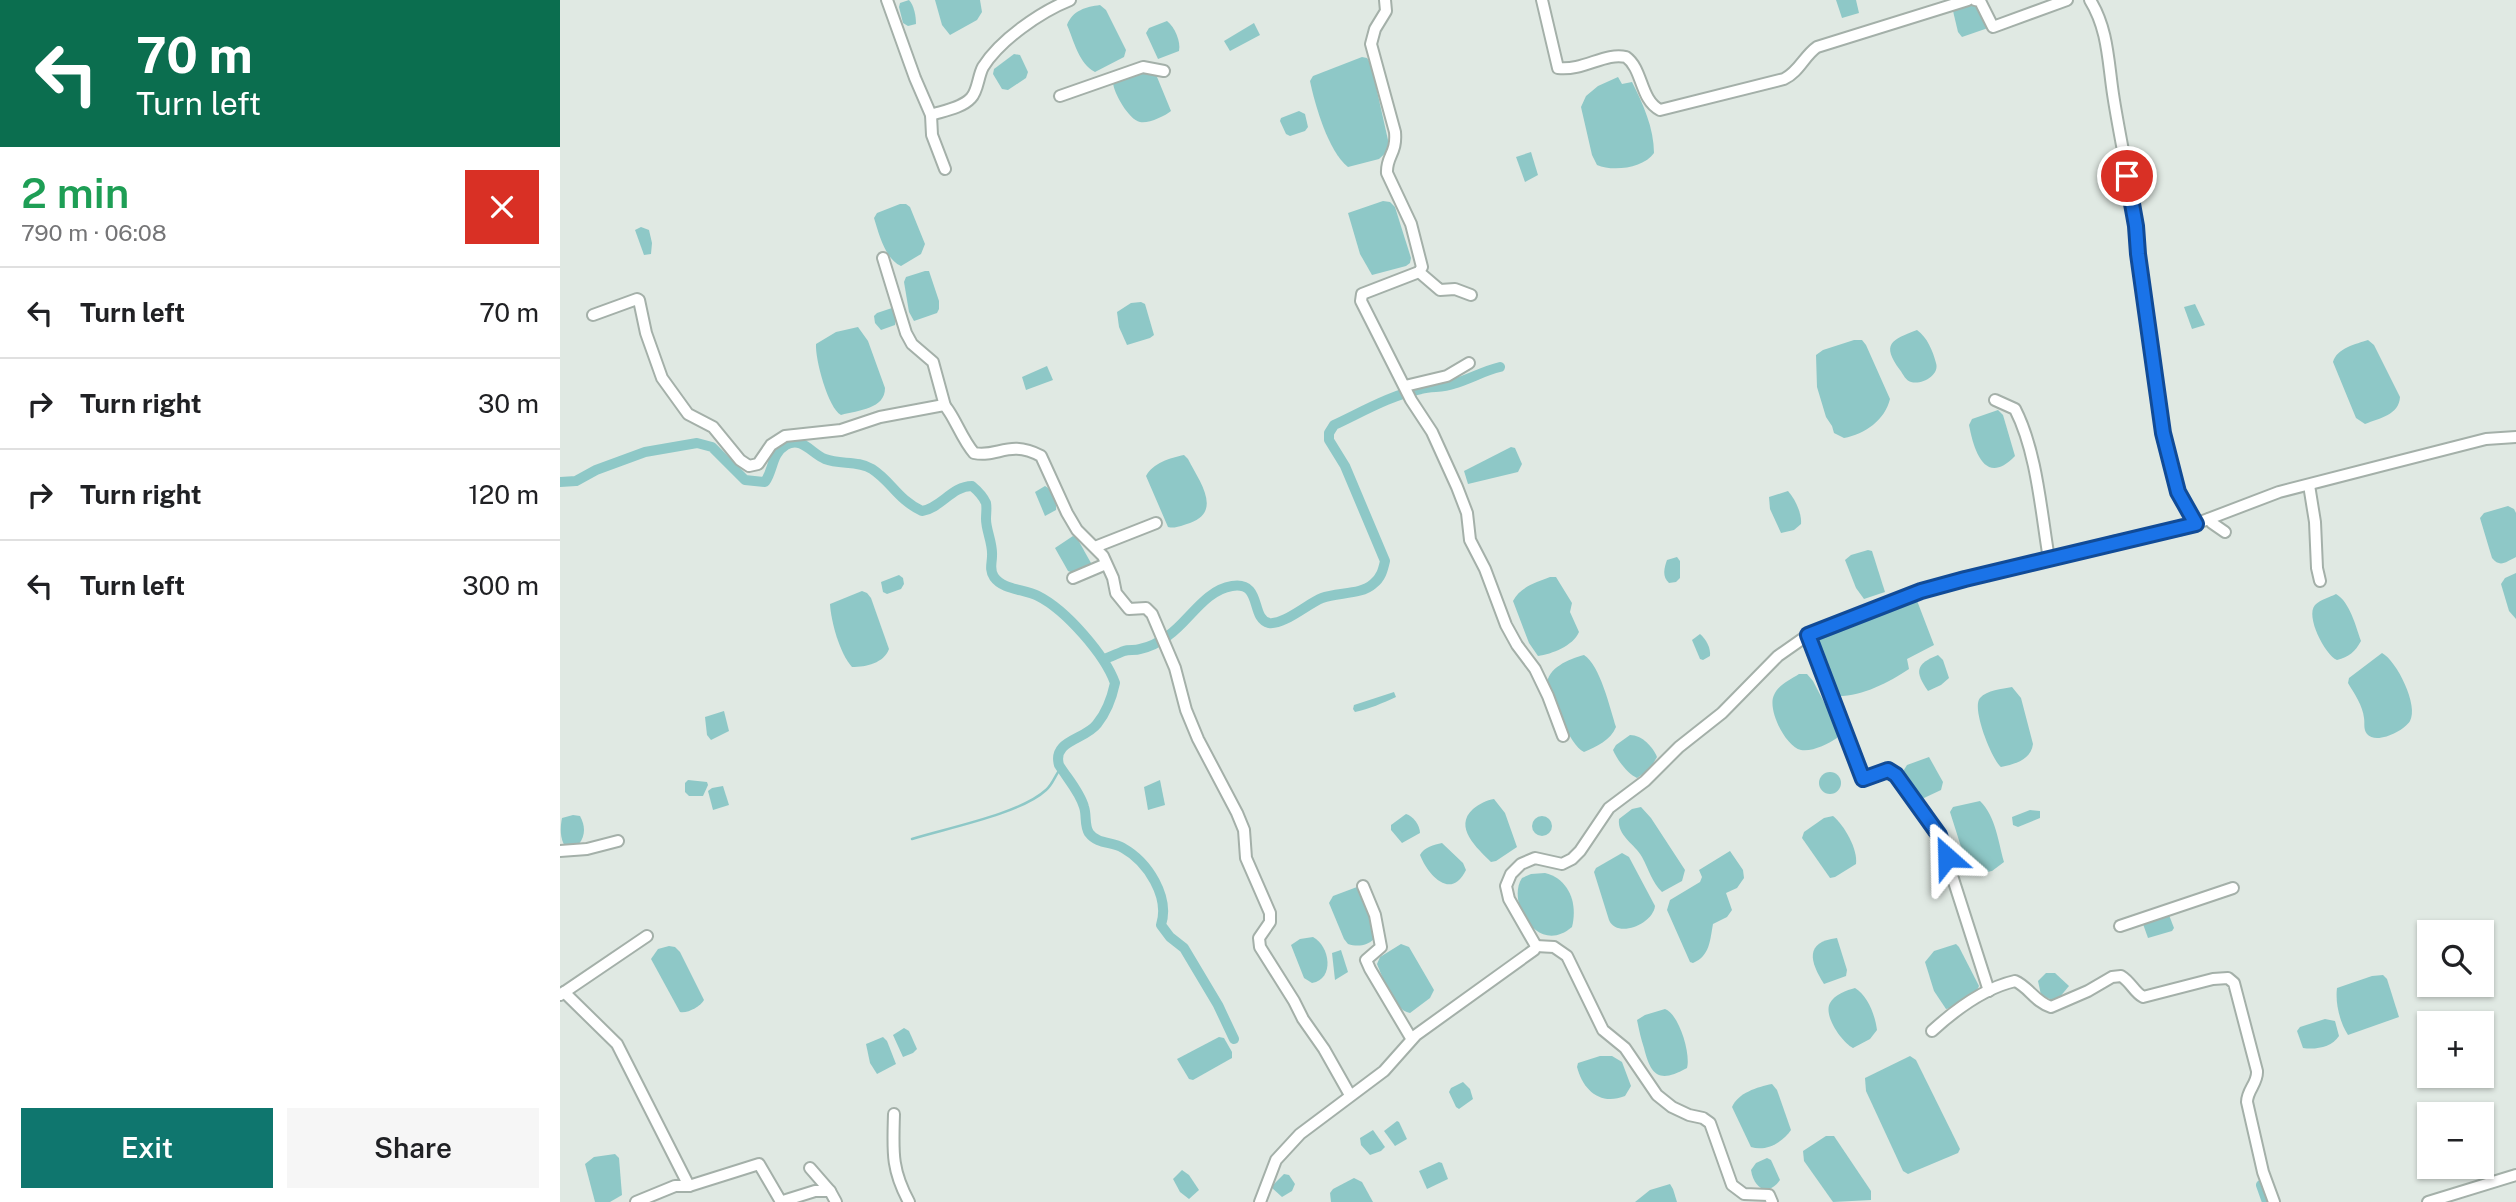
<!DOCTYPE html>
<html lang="en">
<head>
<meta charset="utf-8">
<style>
  :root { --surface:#fff; --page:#f6f6f6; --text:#202124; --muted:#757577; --line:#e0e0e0; --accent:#0f766e }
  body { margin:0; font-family:"Public Sans",sans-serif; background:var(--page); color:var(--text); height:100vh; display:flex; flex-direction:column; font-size:26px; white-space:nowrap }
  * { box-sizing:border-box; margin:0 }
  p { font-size:23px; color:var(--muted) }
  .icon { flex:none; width:38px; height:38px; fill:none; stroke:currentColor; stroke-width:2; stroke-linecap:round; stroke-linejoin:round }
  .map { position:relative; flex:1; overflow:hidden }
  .sheet { display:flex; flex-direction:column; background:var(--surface); width:560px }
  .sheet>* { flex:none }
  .banner { background:#0b6e4f; color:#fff; overflow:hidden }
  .controls { position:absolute; left:1857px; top:920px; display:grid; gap:14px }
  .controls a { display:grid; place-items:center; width:77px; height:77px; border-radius:0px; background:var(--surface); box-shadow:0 2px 5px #0004; font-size:35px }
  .pin { position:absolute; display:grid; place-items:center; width:60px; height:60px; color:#fff; margin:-30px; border:4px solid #fff; border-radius:50%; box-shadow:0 2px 7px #0007 }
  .me { position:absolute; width:77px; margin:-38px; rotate:335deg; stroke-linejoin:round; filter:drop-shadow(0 0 5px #0008) }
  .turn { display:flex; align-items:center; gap:24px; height:147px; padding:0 21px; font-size:32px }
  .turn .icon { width:91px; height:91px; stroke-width:2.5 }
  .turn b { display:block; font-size:49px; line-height:60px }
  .round { display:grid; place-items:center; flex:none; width:74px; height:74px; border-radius:0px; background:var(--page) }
  .summary { display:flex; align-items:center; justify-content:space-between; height:119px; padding:0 21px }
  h1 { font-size:42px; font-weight:600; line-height:52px; color:#1e9e55 }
  .action { display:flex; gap:14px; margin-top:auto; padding:14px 21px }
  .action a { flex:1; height:80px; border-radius:0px; background:var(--accent); color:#fff; font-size:28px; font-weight:600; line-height:80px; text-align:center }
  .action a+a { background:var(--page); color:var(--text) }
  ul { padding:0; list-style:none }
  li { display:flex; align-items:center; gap:21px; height:91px; padding:0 21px; border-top:2px solid var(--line) }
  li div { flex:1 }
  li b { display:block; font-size:26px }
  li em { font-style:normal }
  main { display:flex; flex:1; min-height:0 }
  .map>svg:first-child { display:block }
  .water { fill:#8ec8c7 }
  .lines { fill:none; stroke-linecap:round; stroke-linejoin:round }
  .stream { stroke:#8ec8c7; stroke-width:2.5 }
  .canal { stroke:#8ec8c7; stroke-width:10 }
  .minor-casing { stroke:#a4b0a9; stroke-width:14 }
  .minor { stroke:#fff; stroke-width:10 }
  .route-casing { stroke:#114b97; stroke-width:18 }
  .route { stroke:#1a73e8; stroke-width:12 }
</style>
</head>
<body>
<main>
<section class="sheet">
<div class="banner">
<div class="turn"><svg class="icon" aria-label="left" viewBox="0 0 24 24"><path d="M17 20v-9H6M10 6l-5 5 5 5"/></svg><div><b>70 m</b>Turn left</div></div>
</div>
<div class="summary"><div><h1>2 min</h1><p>790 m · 06:08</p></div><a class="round" style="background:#d93025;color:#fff"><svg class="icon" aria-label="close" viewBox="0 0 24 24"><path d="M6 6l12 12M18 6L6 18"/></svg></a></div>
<ul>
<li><svg class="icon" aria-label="left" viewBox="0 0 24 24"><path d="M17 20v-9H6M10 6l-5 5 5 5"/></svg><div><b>Turn left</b></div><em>70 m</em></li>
<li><svg class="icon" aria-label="right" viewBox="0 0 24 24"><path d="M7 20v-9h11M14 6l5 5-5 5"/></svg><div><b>Turn right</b></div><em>30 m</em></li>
<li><svg class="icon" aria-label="right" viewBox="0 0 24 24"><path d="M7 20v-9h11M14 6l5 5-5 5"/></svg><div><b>Turn right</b></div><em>120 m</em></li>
<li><svg class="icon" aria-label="left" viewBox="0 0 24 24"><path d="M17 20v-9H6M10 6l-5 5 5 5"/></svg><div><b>Turn left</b></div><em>300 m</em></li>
</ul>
<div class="action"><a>Exit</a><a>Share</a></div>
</section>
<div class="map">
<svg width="1956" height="1202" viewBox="0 0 1956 1202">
  <rect width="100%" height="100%" fill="#e0e9e3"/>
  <g class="water">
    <path d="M 349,0 C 354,5 356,16 356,24 L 348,26 L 343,23 L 339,7 L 340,3 Z"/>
    <polygon points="375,0 420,0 422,12 417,20 390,35 382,25"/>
    <polygon points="1276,0 1296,0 1299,13 1282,18"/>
    <polygon points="1410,4 1417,6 1428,28 1402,37 1398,32 1393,11 1397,7"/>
    <path d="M 540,5 L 546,10 L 566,50 L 564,57 L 535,72 C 519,64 514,41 507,25 C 513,10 526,7 540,5 Z"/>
    <path d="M 607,21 C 615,27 621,42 619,51 L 598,59 L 586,33 L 589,28 Z"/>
    <polygon points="694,23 700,35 670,51 664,41"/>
    <polygon points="454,54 460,55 468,72 466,78 448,90 442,89 433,74 434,69"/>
    <path d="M 802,57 L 807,58 L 811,64 L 830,149 L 819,159 L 788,167 C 768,151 755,105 750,81 L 753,76 Z"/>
    <path d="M 584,70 L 595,72 L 611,111 C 605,116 588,124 580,122 C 569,120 553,92 553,82 Z"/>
    <path d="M 1058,77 L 1062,84 L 1072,82 C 1083,104 1094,128 1094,153 C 1084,168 1053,172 1037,165 L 1032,155 L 1021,107 L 1026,96 L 1038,86 Z"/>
    <polygon points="739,111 745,114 748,127 745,131 730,136 726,134 720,121 721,118"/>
    <polygon points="971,152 978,175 965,182 956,157"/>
    <polygon points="823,201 830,202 835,207 851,258 850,263 846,266 812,275 800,254 788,213"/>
    <path d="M 340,204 L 346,204 L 350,207 L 365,244 L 361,254 L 341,266 C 325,259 319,234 314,218 L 317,213 Z"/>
    <polygon points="81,227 89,230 92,243 91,254 84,255 75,230"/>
    <polygon points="365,271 369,271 379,301 379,309 377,313 354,321 349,312 344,282 346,277"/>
    <polygon points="581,302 585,304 594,335 590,338 567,345 559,327 557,312 571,303"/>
    <polygon points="1635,304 1645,325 1632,329 1624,307"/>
    <polygon points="332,308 336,319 335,325 321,330 315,323 314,316 317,313"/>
    <path d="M 298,327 L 308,341 L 325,388 C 325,409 299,410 281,415 C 268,408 255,359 256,344 L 276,332 Z"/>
    <path d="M 1357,330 C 1367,337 1373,351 1376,363 C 1380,375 1362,385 1351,382 C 1346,381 1343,374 1340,370 C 1321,344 1331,340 1357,330 Z"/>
    <path d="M 1294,340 L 1302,340 L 1306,345 L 1330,399 C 1325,420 1305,434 1284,438 L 1274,433 L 1272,426 L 1266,417 L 1257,387 L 1256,355 L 1263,350 Z"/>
    <path d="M 1808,340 L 1814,345 L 1840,397 C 1839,415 1820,418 1805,424 L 1796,418 L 1773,362 C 1777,348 1796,344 1808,340 Z"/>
    <polygon points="487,366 493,380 466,390 462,377"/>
    <path d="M 1438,410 L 1443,415 L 1455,456 C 1425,487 1414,451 1409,425 L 1412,419 Z"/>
    <polygon points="951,447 955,448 962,464 958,472 908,484 904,471"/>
    <path d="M 624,455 L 628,459 C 639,481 663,511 630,523 C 622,525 616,529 608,527 L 586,476 C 593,463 610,458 624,455 Z"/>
    <path d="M 485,486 C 492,489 497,502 496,510 L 485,516 L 475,492 Z"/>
    <path d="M 1228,491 C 1235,499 1242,513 1241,524 L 1234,530 L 1221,533 L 1210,509 L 1209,497 Z"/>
    <path d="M 1948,506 L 1954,509 L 1956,513 L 1956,557 C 1946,562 1940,568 1932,558 L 1920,518 L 1924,513 Z"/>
    <polygon points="513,536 517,538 531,563 531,566 513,573 508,571 495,548"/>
    <polygon points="1308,550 1312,551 1325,592 1304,599 1296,588 1285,560 1291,555"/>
    <path d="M 1117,557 L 1120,561 L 1120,578 L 1116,582 L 1109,583 C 1102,577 1104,568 1107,560 Z"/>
    <polygon points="1956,573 1956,619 1949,611 1941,584 1945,578"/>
    <polygon points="339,575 343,578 344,584 341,589 327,594 323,592 321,582"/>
    <path d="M 990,577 L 996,577 L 1012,603 L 1010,612 L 1019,632 C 1013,646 992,654 978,656 L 969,643 L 953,601 C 960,587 977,582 990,577 Z"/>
    <path d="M 302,591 L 307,593 L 311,598 L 329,649 C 324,663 306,667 292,667 C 280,654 271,622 270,604 Z"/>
    <path d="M 1776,594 C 1790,602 1796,627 1801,641 C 1795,652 1789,657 1777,660 C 1765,655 1745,616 1755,605 C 1760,600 1770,597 1776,594 Z"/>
    <path d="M 1356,598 L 1374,645 L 1347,659 L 1349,669 C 1328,683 1301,697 1276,696 L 1258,644 L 1262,636 Z"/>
    <path d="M 1140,634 C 1146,639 1151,648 1150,656 L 1143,660 L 1140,659 L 1132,640 Z"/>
    <path d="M 1822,653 C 1837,661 1859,706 1850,721 C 1844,731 1816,745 1807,734 C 1803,729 1805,723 1804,718 C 1803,706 1794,693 1788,683 L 1789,678 Z"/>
    <path d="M 1024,655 C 1040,665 1050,708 1056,727 C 1051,740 1036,747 1024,752 C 1009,745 994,701 987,685 C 987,668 1009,659 1024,655 Z"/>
    <path d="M 1378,655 L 1383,660 L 1389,678 L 1381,685 L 1368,691 C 1354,671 1356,664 1378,655 Z"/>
    <path d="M 1239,674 L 1247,674 L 1253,681 L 1278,729 L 1277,738 C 1268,744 1252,752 1241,750 C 1225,746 1207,709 1214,695 C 1218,685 1230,680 1239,674 Z"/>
    <path d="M 1452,687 L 1461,698 L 1473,744 C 1471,760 1455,764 1441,767 C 1432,760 1411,708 1420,698 C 1427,690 1442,689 1452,687 Z"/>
    <path d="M 834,692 L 836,697 C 823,703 809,709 795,712 L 793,709 L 794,705 Z"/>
    <polygon points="164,711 169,731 151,740 147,735 145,717"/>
    <path d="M 1070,735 C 1082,735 1093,747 1097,757 L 1090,769 L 1077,778 C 1068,774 1057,760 1053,750 L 1056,745 Z"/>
    <polygon points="1369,757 1383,782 1381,790 1364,798 1358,797 1342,773 1347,765"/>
    <circle cx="1270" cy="783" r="11"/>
    <polygon points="128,780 147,782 148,785 143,796 129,796 125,792 125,783"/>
    <polygon points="600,780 605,805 588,810 584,787"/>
    <polygon points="163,786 169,805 153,810 148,791 152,788"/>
    <path d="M 934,799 L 945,813 L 957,847 L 936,861 L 931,862 C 917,848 893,827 913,809 C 919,804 927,800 934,799 Z"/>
    <path d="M 1420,801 C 1436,817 1438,841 1444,862 L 1432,871 L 1412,875 L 1409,872 L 1390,812 L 1393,807 Z"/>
    <path d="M 1081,807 L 1091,818 L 1125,870 L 1122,881 L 1102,892 C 1092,882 1089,870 1082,857 C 1075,844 1057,836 1059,819 L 1072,809 Z"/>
    <polygon points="1470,810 1480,811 1480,818 1458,827 1453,825 1452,817"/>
    <path d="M 846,814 C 853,816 860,825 860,833 L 842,843 L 831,830 L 831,825 Z"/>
    <path d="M 13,815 L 20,816 C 25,825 26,835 19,844 L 5,846 C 0,839 0,827 2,818 Z"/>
    <circle cx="982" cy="826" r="10"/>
    <path d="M 1273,816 C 1284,825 1298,849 1296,864 L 1275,877 L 1270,878 L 1242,838 L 1244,832 L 1264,818 Z"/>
    <path d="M 882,843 L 903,863 L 906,870 C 891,901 868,875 860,855 C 864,847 874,845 882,843 Z"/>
    <path d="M 1170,851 L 1183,870 L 1184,878 L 1177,888 L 1166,893 L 1172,910 L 1167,917 L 1153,924 C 1150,940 1150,956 1133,963 L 1130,962 L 1107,910 L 1110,900 L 1140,882 L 1142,877 L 1139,870 Z"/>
    <path d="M 1062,853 L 1069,857 L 1095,906 C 1093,924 1057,939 1049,920 L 1034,872 L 1036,868 Z"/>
    <path d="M 985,873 C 1009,879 1018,903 1012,927 C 977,957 946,901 962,878 L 971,874 Z"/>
    <path d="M 797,887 L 810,915 L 814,939 C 807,946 797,947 788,944 L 784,939 L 769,903 L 773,896 Z"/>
    <polygon points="1609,915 1614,928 1612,931 1588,938 1583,924"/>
    <path d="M 753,937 C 770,946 775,979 752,983 L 744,978 L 731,945 L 740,939 Z"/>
    <path d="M 1277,938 L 1287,970 L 1286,976 L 1264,984 C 1250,962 1244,942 1277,938 Z"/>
    <path d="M 841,944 L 849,947 L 874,990 L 870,998 L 850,1013 C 832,1009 824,980 817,964 L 820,957 Z"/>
    <path d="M 1396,944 L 1399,947 L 1419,986 C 1415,997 1398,1007 1386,1009 L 1374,991 L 1365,962 L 1374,951 Z"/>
    <path d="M 109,946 L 115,947 L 120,952 L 144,1000 C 141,1006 127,1014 120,1012 L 91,959 L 98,949 Z"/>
    <polygon points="781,950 788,972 775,980 772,953"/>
    <polygon points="1486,973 1495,973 1509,986 1499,998 1492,1000 1481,995 1478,981"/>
    <path d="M 1823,975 L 1827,979 L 1839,1017 L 1788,1035 C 1780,1023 1775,1003 1777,988 L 1812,976 Z"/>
    <path d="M 1295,988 C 1308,996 1315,1015 1317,1030 L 1310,1039 L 1293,1048 C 1282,1042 1263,1016 1270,1003 C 1274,995 1287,990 1295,988 Z"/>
    <path d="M 1105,1009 C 1119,1014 1131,1054 1127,1068 C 1100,1083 1091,1077 1084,1048 C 1081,1039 1079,1030 1077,1020 L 1085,1015 Z"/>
    <path d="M 1765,1019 L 1775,1021 L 1779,1036 C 1772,1047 1756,1050 1743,1048 L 1737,1031 L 1740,1027 Z"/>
    <polygon points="344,1028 349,1031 357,1049 353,1053 343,1057 333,1035"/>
    <polygon points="323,1037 327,1041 336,1064 317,1074 310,1063 306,1044"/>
    <polygon points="659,1037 664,1038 672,1052 672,1058 633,1080 629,1079 617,1059"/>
    <path d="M 1040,1056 L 1052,1056 L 1062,1062 L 1071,1086 L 1065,1096 C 1040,1106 1023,1090 1017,1067 L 1018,1063 Z"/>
    <polygon points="1350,1056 1356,1060 1400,1149 1398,1153 1348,1174 1343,1171 1306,1091 1305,1078"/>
    <polygon points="903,1082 910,1089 913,1099 899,1109 896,1107 889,1092 891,1088"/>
    <path d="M 1212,1084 L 1217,1090 L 1231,1130 C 1223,1142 1206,1152 1191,1147 L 1172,1107 C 1178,1093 1197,1087 1212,1084 Z"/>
    <polygon points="837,1121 839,1122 847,1139 835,1146 824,1131"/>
    <polygon points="813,1130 825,1147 821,1151 810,1155 801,1145 800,1138"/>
    <polygon points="1266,1136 1274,1136 1311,1191 1311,1200 1273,1202 1244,1161 1243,1151"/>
    <polygon points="55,1154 59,1158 62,1195 50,1202 35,1202 25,1164 34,1157"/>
    <path d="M 1207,1158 L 1211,1160 L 1220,1180 C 1208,1197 1194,1189 1191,1170 L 1196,1163 Z"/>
    <polygon points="879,1162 882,1163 888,1179 867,1189 859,1171"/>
    <polygon points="622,1170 629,1175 639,1190 629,1199 620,1192 613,1179"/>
    <polygon points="724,1174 729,1175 735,1184 732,1191 722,1197 711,1187"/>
    <polygon points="794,1178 802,1182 813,1202 771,1202 770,1193 773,1189"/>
    <polygon points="1110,1184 1113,1189 1117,1202 1075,1202 1090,1190"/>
  </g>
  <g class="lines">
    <path class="stream" d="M 352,839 C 387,828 460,814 486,790 C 493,784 495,775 501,768"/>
    <g class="canal">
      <path d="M 0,482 L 16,481 L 36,470 L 85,452 L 137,443 L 152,447 L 185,480 L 205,482 C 214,469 211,454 226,445 C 242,436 252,454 265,459 C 280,465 298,460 312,469 C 332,482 337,499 362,511 C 381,508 392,486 412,486 C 418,491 423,496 426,503 C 427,508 426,513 426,519 C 426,531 433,543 432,556 C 432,563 429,570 434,577 C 443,590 464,589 478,596 C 506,610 545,655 555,683 C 552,697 546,713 537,724 C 525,740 492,740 499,765 C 507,778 520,792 524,807 C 527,816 524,825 529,833 C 538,845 552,841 563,848 C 588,862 610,897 601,925 L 610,937 L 624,948 L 658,1005 L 674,1039"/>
      <path d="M 544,659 C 551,657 558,653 564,651 C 569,649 575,651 580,649 C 590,647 601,641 609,635 C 629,621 645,590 672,586 C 703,581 690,619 709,623 C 724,625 747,604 762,598 C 777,592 801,595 813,584 C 821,578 823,570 825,561 L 785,466 L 769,440 L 769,433 L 774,425 C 802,412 831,395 861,389 C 872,386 882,388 893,384 C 910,379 923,371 940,367"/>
      <polyline points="1701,1185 1707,1202"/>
    </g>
    <defs>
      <g id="minor">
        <polyline points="327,0 355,78 371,115 372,135 385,169"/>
        <path d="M 825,0 L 826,11 L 815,29 L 811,44 L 835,132 C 837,154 826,156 827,173 L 851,224 L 862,267 L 859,272 L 802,294 L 801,301 L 851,400 L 872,432 L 897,487 L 907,513 L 910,540 L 925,569 L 946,625 L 957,645 L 975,669 L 988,696 L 1003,736"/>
        <path d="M 982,0 L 998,68 C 1024,71 1045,52 1066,57 C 1083,69 1080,100 1100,110 L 1224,79 C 1239,72 1244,56 1257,47 L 1408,0"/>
        <polyline points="1415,0 1420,1 1433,27 1507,0"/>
        <path d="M 1530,0 C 1548,29 1548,61 1553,94 C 1561,147 1575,201 1578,254 L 1603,433 L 1618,492 L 1636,524"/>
        <polyline points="500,96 583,67 604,71"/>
        <path d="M 371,115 C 383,111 402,108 411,98 C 418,91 418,76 423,67 C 440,40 480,12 510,0"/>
        <polyline points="323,258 346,333 352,344 373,362 385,406"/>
        <polyline points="859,272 880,290 895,289 911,295"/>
        <path d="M 33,315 L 77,299 L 79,300 L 86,333 L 102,378 L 128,414 L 153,427 L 180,460 L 189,466 L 198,464 L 211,445 L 225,436 L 281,430 L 320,417 L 384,405 C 393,413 402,440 414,453 C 438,458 449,439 481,456 L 507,513 L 517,530 L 543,556 L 553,578 L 556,593 L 569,609 L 586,608 L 592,614 L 615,668 L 626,710 L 638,739 L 677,813 L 684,830 L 686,858 L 710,913 L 710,922 L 699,938 L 700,947 L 734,1001 L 743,1019 L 764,1049 L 790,1095"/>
        <polyline points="845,386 887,376 909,363"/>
        <path d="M 1435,400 L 1455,409 C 1477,452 1481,512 1489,559"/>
        <polyline points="1749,485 1755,522 1757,568 1760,581"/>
        <polyline points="1649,519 1652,523 1665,532"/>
        <polyline points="535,547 596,523"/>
        <polyline points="513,578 546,564"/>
        <polyline points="1248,635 1303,779 1328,770 1336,775 1379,835 1429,991"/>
        <polyline points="0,851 27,849 58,841"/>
        <polyline points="803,886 815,915 821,947 806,960 810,969 851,1038"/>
        <polyline points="1560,926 1673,888"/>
        <polyline points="976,946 994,947 1007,956 1043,1030 1065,1048 1097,1095 1112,1107 1129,1115 1143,1118 1150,1123 1172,1185 1184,1194 1209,1195 1212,1202"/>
        <polyline points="4,992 57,1044 129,1186"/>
        <polyline points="0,995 87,936"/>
        <path d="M 1372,1031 C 1395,1010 1424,988 1455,981 C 1469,987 1475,1002 1491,1007 L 1528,991 L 1552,977 L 1561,976 C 1571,982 1574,992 1583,997 L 1653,979 L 1668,978 L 1674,983 L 1697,1071 C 1698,1083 1687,1090 1687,1102 L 1703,1172 L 1714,1202"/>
        <path d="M 334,1114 C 333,1151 331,1169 349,1202"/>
        <polyline points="250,1168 270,1191 276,1202"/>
        <polyline points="76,1202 115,1186 129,1186 199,1164 220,1200 223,1201 255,1191 270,1191"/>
        <polyline points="700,1202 716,1160 740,1134 824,1071 856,1035 974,950 976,946 949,899 946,886 951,874 961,864 975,858 1002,864 1012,859 1020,851 1049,808 1085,781 1119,747 1162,713 1218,656 1248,635 1361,591 1405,579 1523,551 1553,542 1622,529 1719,492 1824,465 1926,439 1956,437"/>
        <polyline points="1868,1202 1956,1175"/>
      </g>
    </defs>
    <use href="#minor" class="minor-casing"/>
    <use href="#minor" class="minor"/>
  </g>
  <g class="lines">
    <defs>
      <polyline id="route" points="1387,857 1379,835 1336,775 1328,770 1303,779 1248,635 1361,591 1405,579 1636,524 1618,492 1603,433 1578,254 1576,226 1567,176"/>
    </defs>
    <use href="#route" class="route-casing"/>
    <use href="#route" class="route"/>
  </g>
</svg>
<div class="controls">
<a><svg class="icon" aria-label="search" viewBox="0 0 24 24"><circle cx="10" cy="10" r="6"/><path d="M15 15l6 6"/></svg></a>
<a>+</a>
<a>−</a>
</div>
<div class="pin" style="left:1567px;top:176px;background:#d93025"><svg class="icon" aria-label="arrive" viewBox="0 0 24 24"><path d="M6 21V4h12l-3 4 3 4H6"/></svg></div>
<svg class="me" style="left:1387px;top:857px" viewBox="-20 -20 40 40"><path d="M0-17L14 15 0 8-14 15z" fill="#1a73e8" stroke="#fff" stroke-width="4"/></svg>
</div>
</main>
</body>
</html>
